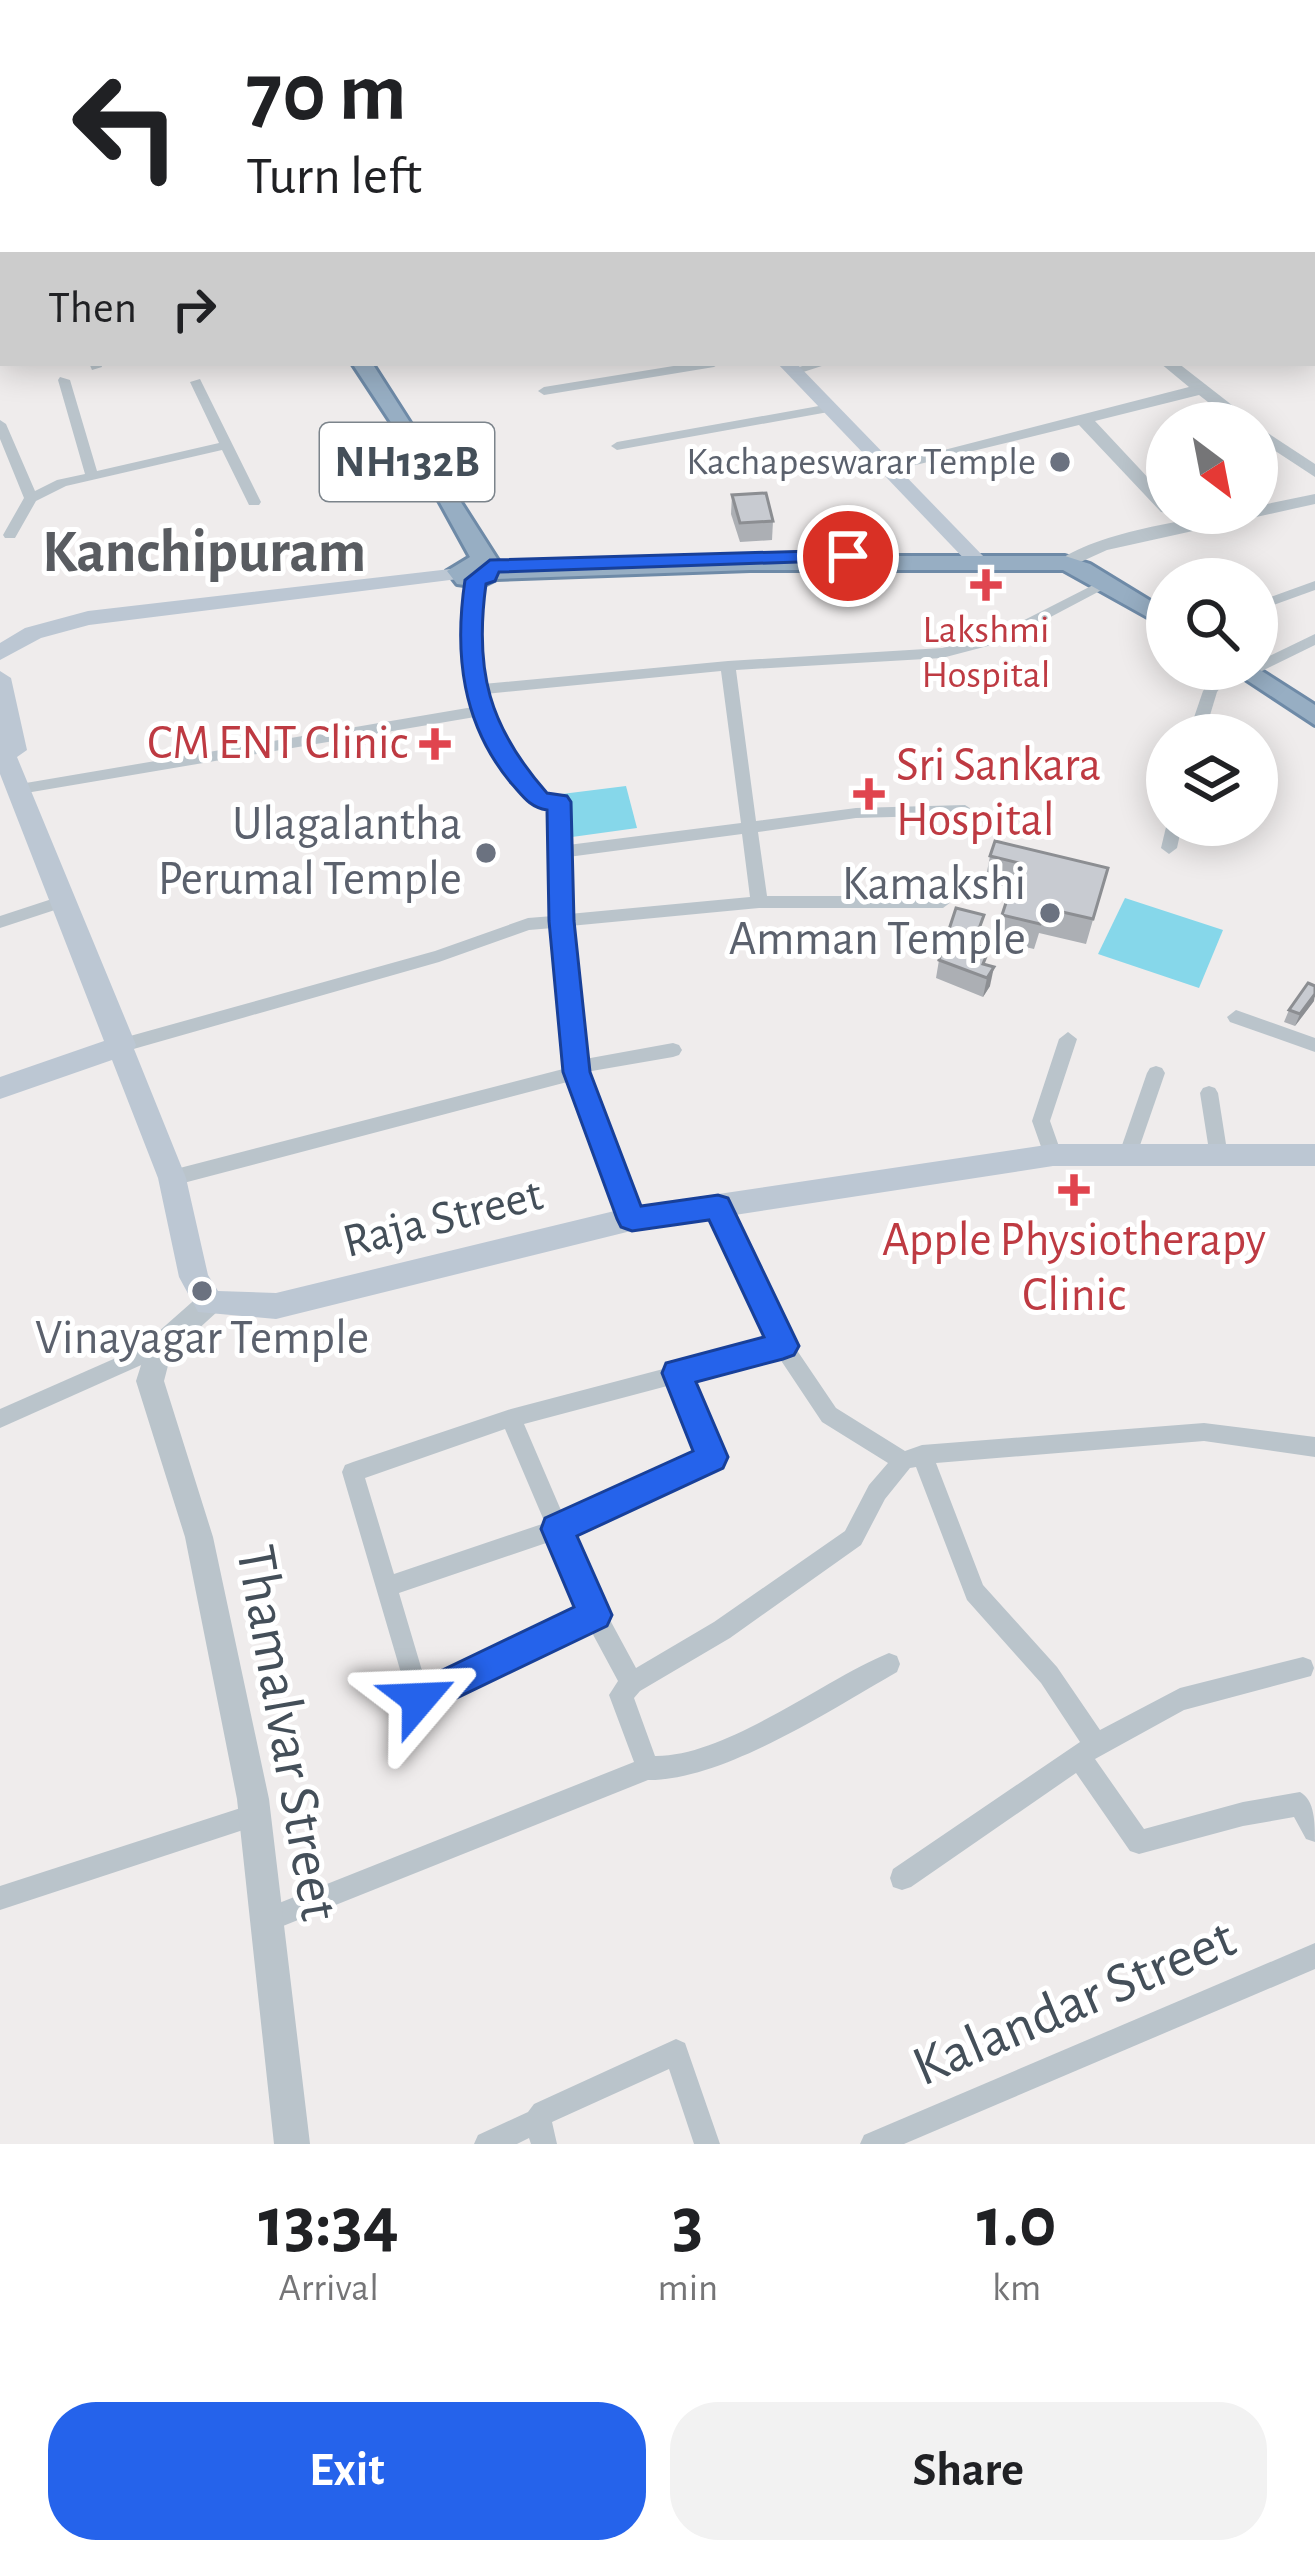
<!DOCTYPE html>
<html lang="en">
<head>
<meta charset="utf-8">
<style>
  :root { --surface:#fff; --page:#f2f2f2; --text:#202124; --muted:#757577; --accent:#2563eb }
  body { margin:0; font-family:"Alegreya Sans",sans-serif; background:var(--page); color:var(--text); height:100vh; display:flex; flex-direction:column; font-size:45px; white-space:nowrap }
  * { box-sizing:border-box; margin:0 }
  p { font-size:39px; color:var(--muted) }
  .icon { flex:none; width:66px; height:66px; fill:none; stroke:currentColor; stroke-width:2; stroke-linecap:round; stroke-linejoin:round }
  .map { position:relative; height:2144px; overflow:hidden }
  .sheet { display:flex; flex-direction:column; background:var(--surface); flex:1 }
  .sheet>* { flex:none }
  .hud { position:absolute; left:0px; top:0px; width:1317px; height:366px; box-shadow:0 6px 30px #0003; background:#fff; color:var(--text); overflow:hidden }
  .needle { width:78px; rotate:148deg }
  .buttons { position:absolute; left:1146px; top:402px; display:grid; gap:24px }
  .buttons a { display:grid; place-items:center; width:132px; height:132px; border-radius:50%; background:var(--surface); box-shadow:0 6px 30px #0003; font-size:60px }
  .pin { position:absolute; display:grid; place-items:center; width:102px; height:102px; color:#fff; margin:-51px; border:6px solid #fff; border-radius:50%; box-shadow:0 3px 12px #0007 }
  .me { position:absolute; width:132px; margin:-66px; rotate:64deg; stroke-linejoin:round; filter:drop-shadow(0 0 9px #0008) }
  .turn { display:flex; align-items:center; gap:42px; height:252px; padding:0 48px; font-size:54px }
  .turn .icon { width:156px; height:156px; stroke-width:2.5 }
  .turn b { display:block; font-size:84px; line-height:102px }
  .then { display:flex; align-items:center; height:114px; padding:0 48px; background:#0003; gap:24px; font-size:45px }
  .eta { display:flex; justify-content:space-evenly; align-items:center; height:204px; text-align:center }
  .eta b { font-size:72px; font-weight:700; line-height:84px }
  .cta { display:flex; gap:24px; margin-top:auto; padding:24px 48px }
  .cta a { flex:1; height:138px; border-radius:48px; background:var(--accent); color:#fff; font-size:48px; font-weight:700; line-height:138px; text-align:center }
  .cta a+a { background:var(--page); color:var(--text) }
  .map>svg:first-child { display:block }
  .water { fill:#86d7ea }
  .lines { fill:none; stroke-linecap:round; stroke-linejoin:round }
  .canal { fill:#86d7ea; fill-rule:evenodd }
  .trunk-casing { stroke:#6e8aa7; stroke-width:6 }
  .minor { fill:#bac4cb; fill-rule:evenodd }
  .tertiary { fill:#bac4cb; fill-rule:evenodd }
  .secondary { fill:#bcc7d3; fill-rule:evenodd }
  .primary { fill:#abbccb; fill-rule:evenodd }
  .trunk { fill:#97aec3; fill-rule:evenodd }
  .wall { fill:#acafb4 }
  .shaded-wall { fill:#8c8e92 }
  .building { fill:#c8cbd1; stroke:#8c8e92; stroke-width:3 }
  .route { fill:#2563eb; stroke:#184099; stroke-width:3 }
  .worship-dot { fill:#6b7280; stroke:#fff; stroke-width:4.5 }
  .health-dot { fill:#e0444e; stroke:#fff; stroke-width:4.5 }
  .labels { text-anchor:middle; dominant-baseline:central; stroke-width:10; stroke-linejoin:round; paint-order:stroke }
  .far-worship-label { font-size:39px; fill:#5b616d; stroke:#fff; text-anchor:end }
  .far-health-label { font-size:39px; fill:#be3a42; stroke:#fff }
  .shield { fill:#fff; stroke:#7c848b; stroke-width:3 }
  .shield-label { font-size:45px; font-weight:bold; fill:#444f59 }
  .health-label { font-size:48px; fill:#be3a42; stroke:#fff; text-anchor:end }
  .worship-label { font-size:48px; fill:#5b616d; stroke:#fff; text-anchor:end }
  .street-label { font-size:48px; fill:#444f59; stroke:#fff }
  .near-street-label { font-size:57px; fill:#444f59; stroke:#fff }
  .far-town-label { font-size:60px; font-weight:bold; fill:#595c61; stroke:#fff }
</style>
</head>
<body>
<div class="map">
<svg width="1315" height="2144" viewBox="0 0 1315 2144">
  <rect width="100%" height="100%" fill="#efecec"/>
  <g class="water">
    <polygon points="626,786 637,828 572,837 562,794"/>
    <polygon points="1125,898 1223,930 1199,988 1098,954"/>
  </g>
  <g class="lines">
    <g class="canal">
      <rect x="0" y="146" width="3" height="6"/>
      <rect x="1314" y="176" width="1" height="6"/>
    </g>
    <defs>
      <g id="trunk">
        <polygon points="3,38 3,48 0,49 0,39"/>
        <polygon points="352,363 372,363 501,565 750,556 1065,556 1090,564 1167,611 1167,628 1063,570 750,570 496,579 480,587 457,584 447,571 470,557 421,468"/>
        <polygon points="1257,668 1315,705 1315,725 1230,669"/>
      </g>
    </defs>
    <use href="#trunk" class="trunk-casing"/>
    <g class="minor">
      <polygon points="129,0 139,0 142,3 132,3"/>
      <polygon points="269,0 272,3 260,1 261,0"/>
      <polygon points="458,0 470,0 473,3 461,3"/>
      <polygon points="580,0 591,0 594,3 583,3"/>
      <polygon points="791,0 809,0 803,3 785,3"/>
      <polygon points="946,0 957,0 960,3 949,3"/>
      <polygon points="1300,0 1310,0 1313,3 1303,3"/>
      <rect x="1314" y="65" width="1" height="7"/>
      <rect x="0" y="75" width="3" height="6"/>
      <polygon points="3,110 3,116 0,117 0,111"/>
      <rect x="1314" y="127" width="1" height="7"/>
      <rect x="0" y="151" width="3" height="6"/>
      <rect x="0" y="204" width="3" height="6"/>
      <rect x="1314" y="209" width="1" height="6"/>
      <rect x="0" y="269" width="3" height="6"/>
      <rect x="1314" y="270" width="1" height="7"/>
      <rect x="0" y="334" width="3" height="8"/>
      <polygon points="89,363 101,363 102,367 92,370"/>
      <polygon points="692,363 720,363 714,367 544,395 538,391 544,387"/>
      <polygon points="811,363 831,363 794,375 788,371"/>
      <polygon points="60,377 70,380 97,471 219,443 190,382 200,379 261,502 259,505 249,505 222,450 66,486 36,501 15,538 5,538 3,535 24,498 0,439 0,420 6,424 35,491 57,480 85,474 58,380"/>
      <polygon points="830,404 836,408 834,411 617,450 611,446 617,442"/>
      <path d="M 475,576 L 482,580 L 476,629 L 483,684 L 728,661 L 942,648 L 993,636 L 1103,580 L 1108,579 L 1115,583 L 1003,642 L 942,658 L 736,670 L 756,821 L 856,808 L 965,805 L 973,810 L 965,815 L 856,818 L 758,832 L 767,896 L 943,896 L 951,902 L 943,908 L 759,908 L 570,926 L 585,1059 L 673,1043 L 679,1045 L 682,1050 L 679,1055 L 673,1057 L 586,1072 L 641,1219 L 638,1225 L 631,1227 L 624,1225 L 621,1219 L 571,1081 L 172,1186 L 165,1183 L 163,1178 L 165,1173 L 172,1170 L 567,1068 L 553,928 L 529,930 L 439,962 L 123,1052 L 114,1045 L 123,1038 L 435,951 L 528,918 L 553,916 L 551,807 L 534,805 L 504,769 L 475,717 L 20,794 L 12,789 L 14,785 L 479,706 L 484,708 L 515,762 L 544,796 L 565,798 L 568,845 L 741,823 L 721,671 L 485,694 L 483,704 L 473,704 L 462,629 L 468,580 ZM 742,834 L 750,897 L 569,914 L 568,857 Z"/>
      <polygon points="1315,581 1315,590 1257,611 1257,602"/>
      <polygon points="1315,634 1315,645 1262,671 1257,673 1250,669 1257,669 1257,662"/>
      <polygon points="1220,669 1235,669 1217,692 1204,735 1188,735 1203,691"/>
      <polygon points="1167,823 1182,825 1177,848 1169,854 1161,848"/>
      <polygon points="61,896 69,902 67,906 0,928 0,916"/>
      <polygon points="1236,1010 1315,1038 1315,1052 1230,1022 1227,1017"/>
      <polygon points="1068,1032 1077,1039 1050,1121 1062,1155 1060,1160 1046,1160 1044,1155 1032,1121 1059,1039"/>
      <polygon points="1156,1066 1162,1068 1165,1073 1137,1154 1135,1159 1121,1159 1119,1154 1147,1073 1150,1068"/>
      <polygon points="1209,1086 1215,1088 1218,1093 1228,1157 1226,1162 1212,1162 1210,1157 1200,1093 1203,1088"/>
      <path d="M 718,1199 L 725,1201 L 790,1340 L 836,1408 L 905,1451 L 922,1445 L 1204,1423 L 1315,1437 L 1315,1457 L 1204,1441 L 936,1463 L 983,1585 L 1057,1667 L 1100,1730 L 1180,1688 L 1303,1657 L 1311,1660 L 1314,1668 L 1311,1676 L 1184,1710 L 1095,1759 L 1144,1829 L 1243,1802 L 1300,1792 C 1315,1800 1315,1823 1315,1842 L 1306,1839 L 1294,1817 L 1243,1826 L 1139,1854 L 1130,1851 L 1076,1773 L 911,1887 L 902,1890 L 893,1887 L 890,1878 L 893,1869 L 1080,1742 L 1041,1683 L 967,1600 L 916,1467 L 910,1468 L 885,1499 L 861,1545 L 730,1638 L 640,1691 L 634,1698 L 655,1756 C 726,1757 823,1680 889,1653 L 897,1656 L 900,1664 L 897,1672 C 832,1709 723,1781 648,1780 L 268,1932 L 259,1929 L 256,1920 L 259,1911 L 634,1762 L 609,1695 L 618,1681 L 590,1629 L 427,1707 L 419,1710 L 411,1707 L 342,1472 L 345,1465 L 353,1462 L 511,1409 L 770,1341 L 708,1207 L 711,1201 ZM 778,1356 L 822,1422 L 888,1463 L 869,1485 L 845,1531 L 714,1622 L 636,1668 L 603,1607 L 571,1533 L 718,1464 L 722,1457 L 690,1380 ZM 671,1385 L 699,1452 L 563,1515 L 524,1424 ZM 505,1429 L 545,1523 L 394,1574 L 365,1478 ZM 552,1541 L 582,1610 L 426,1684 L 399,1593 Z"/>
      <polygon points="159,1339 166,1342 169,1348 166,1354 0,1428 0,1409"/>
      <polygon points="253,1804 261,1808 265,1816 261,1824 0,1910 0,1886"/>
      <polygon points="1315,1943 1315,1969 904,2144 860,2144 864,2135"/>
      <polygon points="676,2039 685,2043 720,2144 694,2144 669,2069 552,2122 557,2144 531,2144 529,2138 517,2144 474,2144 478,2135 528,2112 534,2104"/>
    </g>
    <g class="tertiary">
      <polygon points="849,0 862,0 864,3 851,3"/>
      <polygon points="1160,363 1178,363 1255,423 1235,423 1199,395 1095,421 1167,498 1169,513 1161,512 1079,425 887,472 878,467 1189,387"/>
      <polygon points="1257,426 1315,464 1315,477 1257,439"/>
      <path d="M 1315,494 L 1315,504 L 1107,550 L 1065,569 L 1056,563 C 1091,533 1209,513 1257,513 L 1257,506 Z"/>
      <polygon points="209,1292 218,1295 222,1303 218,1311 171,1354 164,1381 213,1537 269,1799 310,2144 274,2144 237,1799 185,1537 136,1381 149,1340 200,1295"/>
    </g>
    <g class="secondary">
      <polygon points="777,363 796,363 986,559 986,567 972,567"/>
      <polygon points="459,568 469,574 466,578 89,625 41,638 0,660 0,643 25,628 88,611"/>
      <polygon points="0,671 11,678 27,750 17,757 136,1045 134,1049 186,1178 208,1275 218,1291 276,1293 631,1207 1053,1144 1315,1144 1315,1166 1053,1166 631,1231 276,1319 198,1312 179,1277 158,1178 112,1060 0,1099 0,1077 104,1041 0,774"/>
    </g>
    <polygon class="primary" points="10,0 28,0 30,3 12,3"/>
    <use href="#trunk" class="trunk"/>
  </g>
  <g class="wall">
    <polygon points="732,495 773,521 772,540 740,542 731,514"/>
    <polygon points="990,856 1108,868 1086,944 1039,933 1034,949 996,940 1002,915 1011,888 985,882"/>
    <polygon points="980,934 976,945 986,965 990,986 983,997 936,978 939,960"/>
    <polygon points="1314,1001 1295,1026 1284,1022 1289,1010"/>
  </g>
  <g class="shaded-wall">
    <polygon points="994,967 990,986 983,997 987,978"/>
    <polygon points="1315,994 1314,1001 1295,1026 1300,1014"/>
  </g>
  <g class="building">
    <polygon points="766,493 773,521 740,523 732,495"/>
    <polygon points="995,841 1108,868 1093,919 1045,908 1040,924 1002,915 1019,863 990,856"/>
    <polygon points="956,908 984,915 973,945 989,949 983,964 994,967 987,978 939,960"/>
    <polygon points="1308,983 1315,986 1315,994 1300,1014 1289,1010"/>
  </g>
  <path class="route" d="M 848,550 L 859,556 L 856,560 L 499,572 L 495,581 L 486,584 C 474,671 489,727 547,793 L 567,796 L 571,802 L 574,921 L 590,1072 L 641,1206 L 718,1195 L 728,1198 L 799,1346 L 794,1355 L 783,1359 L 696,1382 L 728,1457 L 723,1468 L 577,1536 L 612,1615 L 607,1626 L 419,1716 L 407,1711 L 402,1699 L 407,1687 L 574,1607 L 541,1529 L 545,1518 L 693,1451 L 662,1373 L 666,1363 L 764,1337 L 709,1220 L 632,1231 L 621,1227 L 617,1219 L 563,1072 L 549,921 L 547,810 C 529,807 523,796 511,783 C 462,724 454,654 465,580 L 490,560 Z"/>
  <g class="worship-dot">
    <circle cx="1060" cy="462" r="12"/>
    <circle cx="486" cy="853" r="12"/>
    <circle cx="1050" cy="913" r="12"/>
    <circle cx="202" cy="1291" r="12"/>
  </g>
  <g class="health-dot">
    <path d="M980 567h12v12h12v12h-12v12h-12v-12h-12v-12h12z"/>
    <path d="M429 726h12v12h12v12h-12v12h-12v-12h-12v-12h12z"/>
    <path d="M863 776h12v12h12v12h-12v12h-12v-12h-12v-12h12z"/>
    <path d="M1068 1172h12v12h12v12h-12v12h-12v-12h-12v-12h12z"/>
  </g>
  <g class="labels">
    <g class="far-worship-label">
      <text x="1036" y="462">Kachapeswarar Temple</text>
    </g>
    <g class="far-health-label">
      <text x="986" y="630">Lakshmi<tspan x="986" dy="45">Hospital</tspan></text>
    </g>
    <rect class="shield" x="320" y="423" width="174" height="78" rx="9"/>
    <g class="shield-label">
      <text x="407" y="462">NH132B</text>
    </g>
    <g class="health-label">
      <text x="408" y="744">CM ENT Clinic</text>
      <text x="896" y="766" text-anchor="start">Sri Sankara<tspan x="896" dy="55">Hospital</tspan></text>
      <text x="1074" y="1241" text-anchor="middle">Apple Physiotherapy<tspan x="1074" dy="55">Clinic</tspan></text>
    </g>
    <g class="worship-label">
      <text x="462" y="825">Ulagalantha<tspan x="462" dy="55">Perumal Temple</tspan></text>
      <text x="1026" y="885">Kamakshi<tspan x="1026" dy="55">Amman Temple</tspan></text>
      <text x="202" y="1339" text-anchor="middle">Vinayagar Temple</text>
    </g>
    <g class="street-label">
      <text transform="translate(443 1219) rotate(-14)">Raja Street</text>
    </g>
    <g class="near-street-label">
      <text transform="translate(287 1733) rotate(80)">Thamalvar Street</text>
      <text transform="translate(1074 2003) rotate(-23)">Kalandar Street</text>
    </g>
    <g class="far-town-label">
      <text x="204" y="553">Kanchipuram</text>
    </g>
  </g>
</svg>
<div class="buttons">
<a><svg class="needle" viewBox="-14 -14 28 28"><path d="M0-13l5 13h-10z" fill="#e53935"/><path d="M0 13l5-13h-10z" fill="#757577"/></svg></a>
<a><svg class="icon" aria-label="search" viewBox="0 0 24 24"><circle cx="10" cy="10" r="6"/><path d="M15 15l6 6"/></svg></a>
<a><svg class="icon" aria-label="layers" viewBox="0 0 24 24"><path d="M12 4l9 5-9 5-9-5zM3 14l9 5 9-5"/></svg></a>
</div>
<div class="pin" style="left:848px;top:556px;background:#d93025"><svg class="icon" aria-label="arrive" viewBox="0 0 24 24"><path d="M6 21V4h12l-3 4 3 4H6"/></svg></div>
<svg class="me" style="left:419px;top:1699px" viewBox="-20 -20 40 40"><path d="M0-17L14 15 0 8-14 15z" fill="#2563eb" stroke="#fff" stroke-width="4"/></svg>
<div class="hud">
<div class="turn"><svg class="icon" aria-label="left" viewBox="0 0 24 24"><path d="M17 20v-9H6M10 6l-5 5 5 5"/></svg><div><b>70 m</b>Turn left</div></div>
<div class="then">Then<svg class="icon" aria-label="right" viewBox="0 0 24 24"><path d="M7 20v-9h11M14 6l5 5-5 5"/></svg></div>
</div>
</div>
<section class="sheet">
<div class="eta">
<div><b>13:34</b><p>Arrival</p></div>
<div><b>3</b><p>min</p></div>
<div><b>1.0</b><p>km</p></div>
</div>
<div class="cta"><a>Exit</a><a>Share</a></div>
</section>
</body>
</html>
